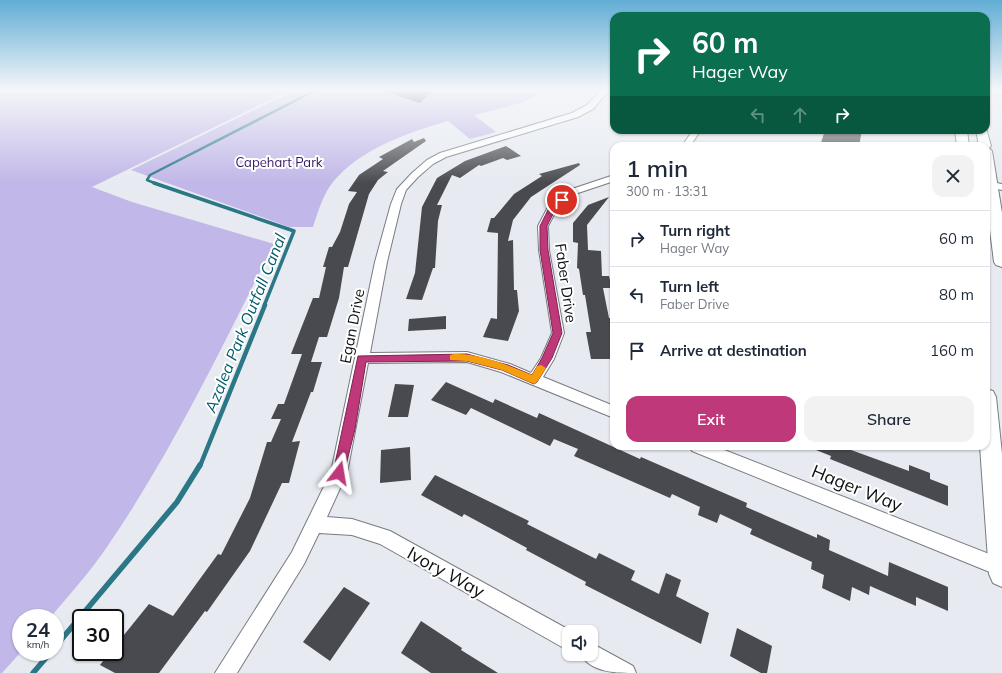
<!DOCTYPE html>
<html lang="en">
<head>
<meta charset="utf-8">
<style>
  :root { --surface:#fff; --page:#f2f2f3; --text:#1f2937; --muted:#747a83; --line:#e0e1e3; --accent:#be387a }
  body { margin:0; font-family:Mulish,sans-serif; background:var(--page); color:var(--text); height:100vh; display:flex; flex-direction:column; font-size:15px; white-space:nowrap }
  * { box-sizing:border-box; margin:0 }
  p { font-size:13px; color:var(--muted) }
  .icon { flex:none; width:22px; height:22px; fill:none; stroke:currentColor; stroke-width:2; stroke-linecap:round; stroke-linejoin:round }
  .map { position:relative; flex:1; overflow:hidden }
  .side { position:absolute; left:610px; top:142px; width:380px; height:308px; display:flex; flex-direction:column; background:var(--surface); border-radius:12px; box-shadow:0 1px 3px #0004 }
  .side>* { flex:none }
  .banner { position:absolute; left:610px; top:12px; width:380px; height:122px; border-radius:12px; box-shadow:0 1px 3px #0004; background:#0b6e4f; color:#fff; overflow:hidden }
  .fabs { position:absolute; left:562px; top:625px; display:grid; gap:8px }
  .fabs a { display:grid; place-items:center; width:36px; height:36px; border-radius:8px; background:var(--surface); box-shadow:0 1px 3px #0004; font-size:20px }
  .speed { position:absolute; left:12px; top:609px; display:flex; gap:8px; font-size:20px; font-weight:700; text-align:center }
  .speed>* { display:grid; place-content:center; width:52px; height:52px; border-radius:50%; background:var(--surface); box-shadow:0 1px 3px #0004; line-height:1 }
  .speed small { font-size:10px; font-weight:400 }
  .speed .limit { border:2px solid #111; border-radius:6px; background:#fff; color:#111 }
  .pin { position:absolute; display:grid; place-items:center; width:34px; height:34px; color:#fff; margin:-17px; border:2px solid #fff; border-radius:50%; box-shadow:0 1px 4px #0007 }
  .me { position:absolute; width:44px; margin:-22px; rotate:14deg; stroke-linejoin:round; filter:drop-shadow(0 0 3px #0008) }
  .turn { display:flex; align-items:center; gap:14px; height:84px; padding:0 16px; font-size:18px }
  .turn .icon { width:52px; height:52px; stroke-width:2.5 }
  .turn b { display:block; font-size:28px; line-height:34px }
  .lanes { display:flex; align-items:center; height:38px; padding:0 16px; background:#0003; justify-content:center; gap:20px; direction:ltr }
  .lanes .off { opacity:.35 }
  .round { display:grid; place-items:center; flex:none; width:42px; height:42px; border-radius:12px; background:var(--page) }
  .summary { display:flex; align-items:center; justify-content:space-between; height:68px; padding:0 16px }
  h1 { font-size:24px; font-weight:600; line-height:30px }
  .action { display:flex; gap:8px; margin-top:auto; padding:8px 16px }
  .action a { flex:1; height:46px; border-radius:12px; background:var(--accent); color:#fff; font-size:16px; font-weight:600; line-height:46px; text-align:center }
  .action a+a { background:var(--page); color:var(--text) }
  ul { padding:0; list-style:none }
  li { display:flex; align-items:center; gap:12px; height:56px; padding:0 16px; border-top:1px solid var(--line) }
  li div { flex:1 }
  li b { display:block; font-size:15px }
  li em { font-style:normal }
  .map>svg:first-child { display:block }
  .green { fill:#c1b7e8 }
  .lines { fill:none; stroke-linecap:round; stroke-linejoin:round }
  .stream-far3 { stroke:#2b7786; stroke-width:2.5 }
  .stream-far2 { stroke:#2b7786; stroke-width:3.5 }
  .stream-far1 { stroke:#2b7786; stroke-width:4.5 }
  .stream { stroke:#2b7786; stroke-width:5.5 }
  .building { fill:#494a4f }
  .street-casing { stroke:#787b80; stroke-width:2 }
  .secondary-casing { stroke:#787b80; stroke-width:2 }
  .street { fill:#fff; fill-rule:evenodd }
  .secondary { fill:#fff; fill-rule:evenodd }
  .route { fill:#be387a; stroke:#7c244f }
  .slow { fill:#f59e0b }
  .labels { text-anchor:middle; dominant-baseline:central; stroke-width:4; stroke-linejoin:round; paint-order:stroke }
  .far-park-label { font-size:13px; fill:#351867; stroke:#fff }
  .street-label { font-size:15px; fill:#0e1011; stroke:#fff }
  .water-label { font-size:16px; font-style:italic; fill:#005c6c; stroke:#fff }
  .near-street-label { font-size:18px; fill:#0e1011; stroke:#fff }
</style>
</head>
<body>
<div class="map">
<svg width="1002" height="673" viewBox="0 0 1002 673">
  <rect width="100%" height="100%" fill="#e7ebf1"/>
  <g class="green">
    <path d="M 0,89 L 292,89 L 92,187 L 132,202 L 274,244 C 222,347 172,452 107,547 C 90,572 69,595 50,618 L 21,618 L 21,652 L 2,673 L 0,673 Z"/>
    <path d="M 297,89 L 545,89 C 526,105 497,109 474,115 L 496,132 L 470,139 L 448,121 C 409,132 360,149 333,182 C 323,194 318,212 313,227 L 289,227 L 131,170 Z"/>
  </g>
  <g class="lines">
    <polyline class="stream-far3" points="157,184 147,180 150,175 318,89"/>
    <polyline class="stream-far2" points="154,183 294,231 264,306"/>
    <polyline class="stream-far1" points="200,466 265,305"/>
    <g class="stream">
      <polyline points="55,647 177,502 200,465"/>
      <polyline points="33,673 51,652"/>
    </g>
  </g>
  <g class="building">
    <polygon points="383,89 418,89 431,92 420,103 383,91"/>
    <polygon points="825,130 862,130 859,146 820,146"/>
    <polygon points="424,138 426,141 383,171 388,172 378,180 369,194 348,267 344,267 339,298 327,337 319,337 311,362 322,362 313,392 311,392 292,442 300,441 289,483 282,483 250,551 207,612 205,611 159,673 115,673 100,665 110,652 115,652 115,646 149,604 173,616 218,554 221,555 250,498 267,442 271,442 281,419 271,419 278,404 284,404 302,354 291,354 313,298 319,298 326,267 323,267 329,247 332,247 340,232 349,204 357,192 348,191 359,175 383,159 379,157 412,139 414,142"/>
    <polygon points="506,146 521,156 507,160 503,158 481,166 479,165 460,178 452,175 437,205 442,205 438,221 435,268 433,268 422,300 406,299 415,273 422,207 437,178 465,161"/>
    <polygon points="579,163 580,165 531,197 513,220 508,241 513,240 514,290 517,290 519,311 508,341 483,337 491,318 497,319 498,233 487,232 491,218 494,218 514,194 542,176 539,174"/>
    <polygon points="609,197 587,225 588,250 601,251 602,276 609,276 612,288 603,288 609,318 614,318 614,348 611,348 613,359 591,359 586,332 591,332 585,295 583,295 579,269 577,268 578,243 573,242 573,223 588,205"/>
    <polygon points="446,316 446,329 408,331 409,319"/>
    <polygon points="446,382 493,403 495,399 537,418 539,413 640,459 641,457 747,503 746,507 817,538 817,534 830,540 829,550 888,576 889,562 948,587 948,611 916,597 916,606 870,586 869,595 852,587 850,601 822,588 824,575 811,569 812,562 750,534 752,529 720,514 717,523 698,515 700,507 672,494 670,498 574,456 578,449 554,439 550,446 471,408 466,415 431,400"/>
    <polygon points="395,384 414,385 408,417 388,417"/>
    <polygon points="806,446 840,446 909,471 909,465 930,473 930,479 948,486 948,506 830,459 831,456"/>
    <polygon points="410,447 411,480 380,483 381,450"/>
    <polygon points="435,475 529,521 527,524 596,559 599,553 635,571 631,580 659,594 666,573 681,580 676,596 709,613 701,644 585,585 586,582 526,550 527,548 464,514 462,517 421,495"/>
    <polygon points="344,587 370,603 330,661 303,642"/>
    <polygon points="421,621 462,648 461,650 498,673 431,673 401,653"/>
    <polygon points="737,628 772,646 767,673 761,673 730,656"/>
  </g>
  <g class="lines">
    <defs>
      <g id="street">
        <polygon points="602,89 610,89 593,109 578,117 446,157 433,164 418,177 406,190 401,204 387,262 370,353 467,352 510,364 531,373 541,358 552,333 539,250 538,226 549,205 569,190 614,175 614,181 575,194 557,209 548,226 549,250 564,333 554,359 543,377 614,406 614,418 501,372 467,362 368,363 347,473 327,517 352,519 390,531 573,632 569,632 569,651 380,544 352,535 319,533 304,564 237,673 215,673 292,552 331,472 375,262 391,204 397,189 412,173 427,160 440,153 572,113 587,105"/>
        <polygon points="986,89 1002,91 1002,95 986,93"/>
        <polygon points="693,130 701,130 690,146 682,146"/>
        <polygon points="991,182 1002,184 1002,190 988,187 988,183"/>
        <polygon points="689,446 714,446 1002,559 1002,577 692,451"/>
        <path d="M 591,643 L 633,666 L 636,673 C 618,673 590,673 581,654 L 591,654 Z"/>
      </g>
      <g id="secondary">
        <polygon points="986,128 991,146 989,148 992,151 1002,213 1002,267 996,265 994,262 986,198 986,146 979,146 976,130 986,130"/>
        <polygon points="955,130 967,130 969,146 957,146"/>
        <polygon points="986,389 993,391 996,397 1002,454 1002,587 993,583 989,574 980,446 986,446"/>
      </g>
    </defs>
    <use href="#street" class="street-casing"/>
    <use href="#secondary" class="secondary-casing"/>
    <use href="#street" class="street"/>
    <use href="#secondary" class="secondary"/>
  </g>
  <linearGradient id="sky" x2="0" y2="1"><stop stop-color="#61add5"/><stop offset="0.49" stop-color="#f4f6f9"/><stop offset="1" stop-color="#f4f6f9" stop-opacity="0"/></linearGradient>
  <rect width="1002" height="183" fill="url(#sky)"/>
  <polygon class="route" points="560,198 566,200 556,208 547,226 548,250 562,333 552,358 537,382 534,384 502,370 467,361 366,362 355,429 343,477 339,478 335,477 333,473 358,356 467,354 508,365 532,375 542,358 553,333 540,250 540,226 550,206"/>
  <path class="slow" d="M 454,354 C 480,353 507,365 532,375 L 537,366 L 541,365 L 546,368 L 537,382 L 534,384 L 502,370 L 467,361 L 450,360 L 450,355 Z"/>
  <g class="labels">
    <g class="far-park-label">
      <text x="279" y="162">Capehart Park</text>
    </g>
    <g class="street-label">
      <text transform="translate(566 283) rotate(82)">Faber Drive</text>
      <text transform="translate(352 326) rotate(-79)">Egan Drive</text>
    </g>
    <g class="water-label">
      <text transform="translate(245 323) rotate(-68)">Azalea Park Outfall Canal</text>
    </g>
    <g class="near-street-label">
      <text transform="translate(857 488) rotate(22)">Hager Way</text>
      <text transform="translate(446 572) rotate(29)">Ivory Way</text>
    </g>
  </g>
</svg>
<div class="fabs">
<a><svg class="icon" aria-label="sound" viewBox="0 0 24 24"><path d="M4 9h4l5-4v14l-5-4H4zM17 9q2 3 0 6"/></svg></a>
</div>
<div class="speed"><div>24<small>km/h</small></div><div class="limit">30</div></div>
<div class="pin" style="left:562px;top:200px;background:#d93025"><svg class="icon" aria-label="arrive" viewBox="0 0 24 24"><path d="M6 21V4h12l-3 4 3 4H6"/></svg></div>
<svg class="me" style="left:339px;top:473px" viewBox="-20 -20 40 40"><path d="M0-17L14 15 0 8-14 15z" fill="#be387a" stroke="#fff" stroke-width="4"/></svg>
<div class="banner">
<div class="turn"><svg class="icon" aria-label="right" viewBox="0 0 24 24"><path d="M7 20v-9h11M14 6l5 5-5 5"/></svg><div><b>60 m</b>Hager Way</div></div>
<div class="lanes"><svg class="icon off" aria-label="left" viewBox="0 0 24 24"><path d="M17 20v-9H6M10 6l-5 5 5 5"/></svg><svg class="icon off" aria-label="ahead" viewBox="0 0 24 24"><path d="M12 20V5M6 11l6-6 6 6"/></svg><svg class="icon" aria-label="right" viewBox="0 0 24 24"><path d="M7 20v-9h11M14 6l5 5-5 5"/></svg></div>
</div>
<section class="side">
<div class="summary"><div><h1>1 min</h1><p>300 m · 13:31</p></div><a class="round"><svg class="icon" aria-label="close" viewBox="0 0 24 24"><path d="M6 6l12 12M18 6L6 18"/></svg></a></div>
<ul>
<li><svg class="icon" aria-label="right" viewBox="0 0 24 24"><path d="M7 20v-9h11M14 6l5 5-5 5"/></svg><div><b>Turn right</b><p>Hager Way</p></div><em>60 m</em></li>
<li><svg class="icon" aria-label="left" viewBox="0 0 24 24"><path d="M17 20v-9H6M10 6l-5 5 5 5"/></svg><div><b>Turn left</b><p>Faber Drive</p></div><em>80 m</em></li>
<li><svg class="icon" aria-label="arrive" viewBox="0 0 24 24"><path d="M6 21V4h12l-3 4 3 4H6"/></svg><div><b>Arrive at destination</b></div><em>160 m</em></li>
</ul>
<div class="action"><a>Exit</a><a>Share</a></div>
</section>
</div>
</body>
</html>
